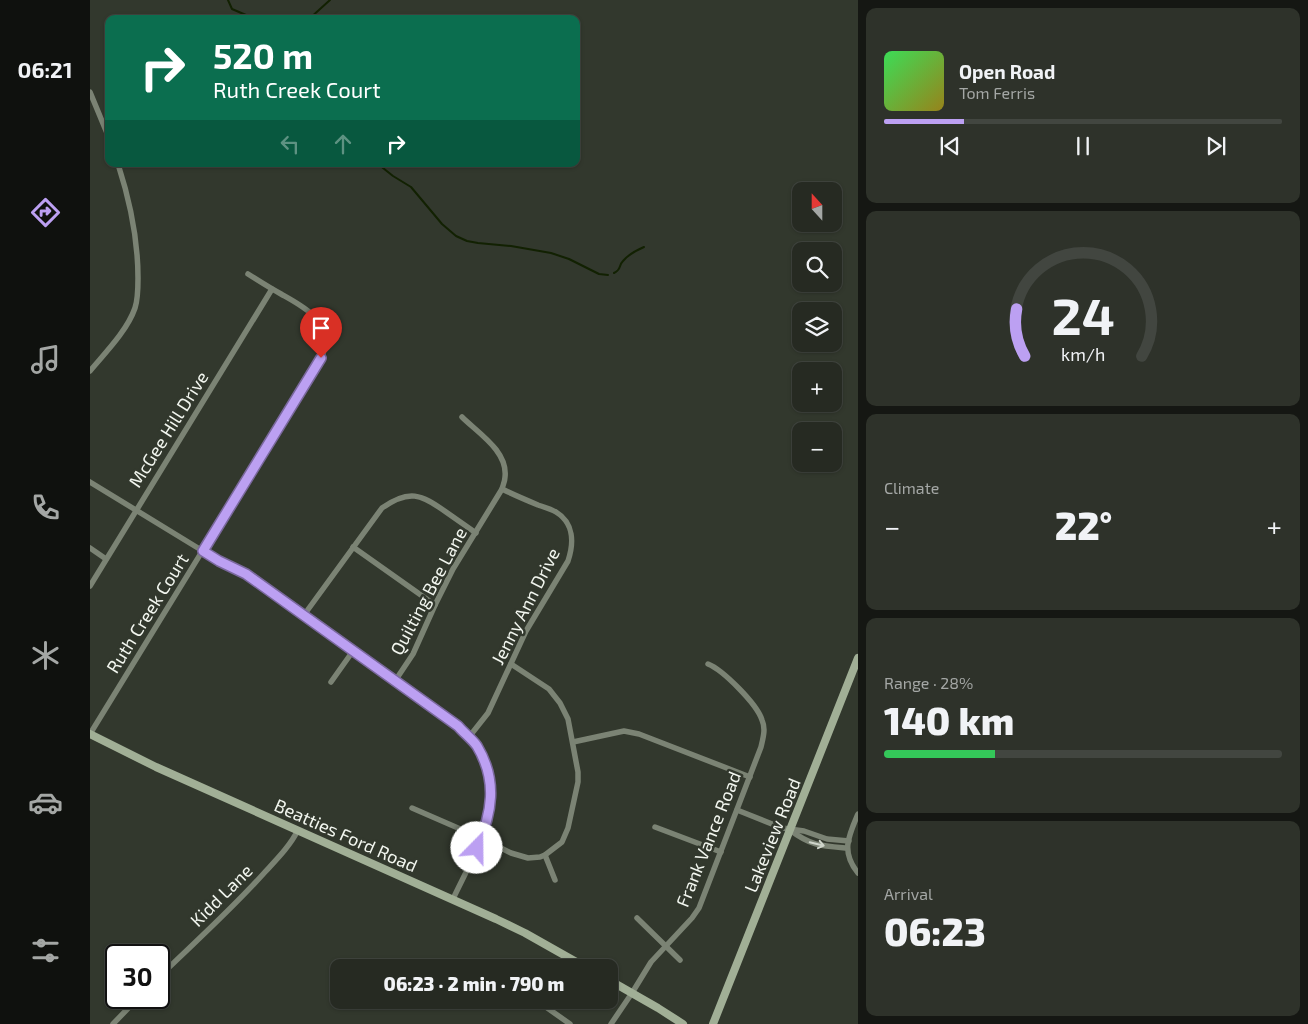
<!DOCTYPE html>
<html lang="en">
<head>
<meta charset="utf-8">
<style>
  :root { --surface:#262a22; --page:#2e322a; --text:#f1f3f6; --muted:#a4a7a5; --line:#424640; --accent:#bca0f2 }
  body { margin:0; font-family:"Exo 2",sans-serif; background:var(--page); color:var(--text); height:100vh; display:flex; flex-direction:column; font-size:19px; white-space:nowrap }
  * { box-sizing:border-box; margin:0 }
  p { font-size:16px; color:var(--muted) }
  .icon { flex:none; width:28px; height:28px; fill:none; stroke:currentColor; stroke-width:2; stroke-linecap:round; stroke-linejoin:round }
  .map { position:relative; flex:1; overflow:hidden }
  .drawer { display:flex; flex-direction:column; gap:8px; padding:8px; background:#151713; width:450px }
  .drawer>* { flex:none }
  .guide { position:absolute; left:15px; top:15px; width:475px; height:152px; border-radius:10px; box-shadow:0 1px 4px #0004,0 0 0 1px var(--line); background:#0b6e4f; color:#fff; overflow:hidden }
  .needle { width:32px; rotate:339deg }
  .controls { position:absolute; left:702px; top:182px; display:grid; gap:10px }
  .controls a { display:grid; place-items:center; width:50px; height:50px; border-radius:10px; background:var(--surface); box-shadow:0 1px 4px #0004,0 0 0 1px var(--line); font-size:25px }
  .speed { position:absolute; left:15px; top:944px; display:flex; gap:10px; font-size:25px; font-weight:700; text-align:center }
  .speed>* { display:grid; place-content:center; width:65px; height:65px; border-radius:50%; background:var(--surface); box-shadow:0 1px 4px #0004,0 0 0 1px var(--line); line-height:1 }
  .speed .limit { border:2px solid #111; border-radius:8px; background:#fff; color:#111 }
  .pin { position:absolute; display:grid; place-items:center; width:42px; height:42px; color:#fff; margin:-51px -21px; border-radius:50% 50% 50% 0; rotate:-45deg; box-shadow:0 0 5px #0007 }
  .pin .icon { rotate:45deg }
  .me { position:absolute; width:55px; margin:-28px; rotate:22deg; stroke-linejoin:round; filter:drop-shadow(0 0 4px #0008) }
  .turn { display:flex; align-items:center; gap:18px; height:105px; padding:0 25px; font-size:22px }
  .turn .icon { width:65px; height:65px; stroke-width:2.5 }
  .turn b { display:block; font-size:35px; line-height:42px }
  .lanes { display:flex; align-items:center; height:48px; padding:0 25px; background:#0003; justify-content:center; gap:25px; direction:ltr }
  .lanes .off { opacity:.35 }
  .big { font-size:38px; font-weight:800; line-height:1.1 }
  .drawer .widget { flex:1; display:flex; flex-direction:column; justify-content:center; gap:8px; min-width:0; padding:0 18px; border-radius:10px; background:var(--page) }
  .drawer .dial { align-items:center; gap:0 }
  .dial svg { height:130px; overflow:visible; fill:none; stroke:var(--line); stroke-width:7; stroke-linecap:round; text-anchor:middle }
  .dial text { fill:var(--text); stroke:none }
  .song { display:flex; align-items:center; gap:15px }
  .cover { width:60px; height:60px; border-radius:8px; background:linear-gradient(135deg,hsl(130 70% 55%),hsl(50 70% 35%)) }
  .played { height:5px; border-radius:2px; background:linear-gradient(90deg,var(--accent) 20%,var(--line) 20%) }
  .keys { display:flex; justify-content:space-around; direction:ltr }
  .heat { display:flex; justify-content:space-between; align-items:center; font-size:28px; direction:ltr }
  .charge { height:8px; border-radius:4px; background:linear-gradient(90deg,#34c759 28%,var(--line) 0) }
  .trip { position:absolute; left:240px; top:959px; width:288px; height:50px; border-radius:10px; background:var(--surface); box-shadow:0 1px 4px #0004,0 0 0 1px var(--line); font-weight:800; line-height:50px; text-align:center }
  main { display:flex; flex:1; min-height:0 }
  .dock { display:flex; flex-direction:column; width:90px; justify-content:space-around; align-items:center; background:#0f110e; color:var(--muted) }
  .dock .icon { width:35px; height:35px }
  .dock .selected { color:var(--accent) }
  .dock b { font-size:22px; color:var(--text) }
  .map>svg:first-child { display:block }
  .lines { fill:none; stroke-linecap:round; stroke-linejoin:round }
  .stream { stroke:#122102; stroke-width:2 }
  .minor { stroke:#7b8374; stroke-width:5.5 }
  .secondary { stroke:#a1af96; stroke-width:8 }
  .oneway { stroke:#ced4ca }
  .route-casing { stroke:#7a689d; stroke-width:12 }
  .route { stroke:#bca0f2; stroke-width:9 }
  .labels { text-anchor:middle; dominant-baseline:central; stroke-width:5; stroke-linejoin:round; paint-order:stroke }
  .street-label { font-size:18px; fill:#f2f6ef; stroke:#32382d }
</style>
</head>
<body>
<main>
<nav class="dock">
<b>06:21</b>
<svg class="icon selected" aria-label="directions" viewBox="0 0 24 24"><path d="M12 3l9 9-9 9-9-9zM9 14v-3h6M13 9l2 2-2 2"/></svg>
<svg class="icon" aria-label="music" viewBox="0 0 24 24"><path d="M9 18V5l10-2v13"/><circle cx="6" cy="18" r="3"/><circle cx="16" cy="16" r="3"/></svg>
<svg class="icon" aria-label="phone" viewBox="0 0 24 24"><path d="M5 4h4l2 5-3 2q2 4 5 5l2-3 5 2v4C11 20 4 13 5 4z"/></svg>
<svg class="icon" aria-label="climate" viewBox="0 0 24 24"><path d="M12 3v18M4 7l16 10M4 17L20 7"/></svg>
<svg class="icon" aria-label="car" viewBox="0 0 24 24"><path d="M5 17H2v-5l4-1 3-4h7l3 4 3 1v5h-3M9 17h6M6 11h13"/><circle cx="7" cy="17" r="2"/><circle cx="17" cy="17" r="2"/></svg>
<svg class="icon" aria-label="filters" viewBox="0 0 24 24"><path d="M4 7h16M4 17h16"/><circle cx="9" cy="7" r="2"/><circle cx="15" cy="17" r="2"/></svg>
</nav>
<div class="map">
<svg width="768" height="1024" viewBox="0 0 768 1024">
  <rect width="100%" height="100%" fill="#32382d"/>
  <g class="lines">
    <g class="stream">
      <polyline points="138,0 142,9 156,15 160,19"/>
      <polyline points="219,19 240,0"/>
      <polyline points="288,164 303,176 321,187 352,224 366,236 377,241 388,243 421,246 461,253 479,259 509,274 518,275"/>
      <path d="M524 273C532 269 528 266 533 261 538 255 547 250 554 247"/>
    </g>
    <g class="minor">
      <polyline points="0,92 19,138"/>
      <path d="M0 371C15 353 37 331 45 308 48 299 48 288 48 278 48 238 40 201 28 164"/>
      <path d="M0 482 121 556 156 574 368 726C374 733 382 739 387 746 420 799 386 850 363 899"/>
      <polyline points="263,547 345,605"/>
      <polyline points="0,548 16,559"/>
      <polyline points="0,586 182,289"/>
      <path d="M214 615 292 508C319 489 331 494 356 512 366 519 376 526 386 533"/>
      <path d="M305 681 323 654 345 605 363 569 412 489C413 485 415 481 415 477 418 451 388 433 372 417"/>
      <polyline points="241,682 263,651"/>
      <path d="M0 734 205 400C213 388 228 367 233 354 243 321 214 307 191 294 180 288 169 281 158 274"/>
      <path d="M379 737 398 713 436 631 478 561C484 543 484 523 466 512 461 509 454 507 448 505 436 500 424 495 412 489"/>
      <polyline points="483,742 534,731 549,734 660,777"/>
      <polyline points="322,808 391,838 421,853 438,858 450,857 455,855 472,842 478,828 488,782 488,772 478,719 470,703 459,689 421,664"/>
      <polyline points="647,810 692,828 714,831 737,839 759,841"/>
      <path d="M768 814C758 837 751 852 768 873"/>
      <polyline points="565,827 631,852"/>
      <path d="M700 830C721 846 732 846 757 848"/>
      <polyline points="455,855 465,880"/>
      <polyline points="547,918 590,960"/>
      <path d="M69 977C104 943 142 909 175 872 187 859 200 846 208 830"/>
      <polyline points="446,1000 480,1024"/>
      <polyline points="23,1024 48,998"/>
      <path d="M521 1024 542 993 561 962 602 918 609 908 671 747C673 738 676 729 672 720 667 704 633 670 618 664"/>
    </g>
    <g class="secondary">
      <polyline points="0,734 66,767 406,919 435,933 497,968"/>
      <polyline points="519,980 568,1008 593,1024"/>
      <polyline points="623,1024 768,658"/>
    </g>
  </g>
  <defs><path id="oneway-shaft" d="M-6 0H5M1.5-3L5.5 0L1.5 3" fill="none" stroke-width="1.6" stroke-linecap="round" stroke-linejoin="round" transform="scale(1.25)"/></defs>
  <use class="oneway" href="#oneway-shaft" transform="translate(727 844) rotate(14)"/>
  <g class="lines">
    <defs>
      <path id="route" d="M231 358 113 551 129 561 156 574 368 726C374 733 382 739 387 746 408 781 402 813 387 848"/>
    </defs>
    <use href="#route" class="route-casing"/>
    <use href="#route" class="route"/>
  </g>
  <g class="labels">
    <g class="street-label">
      <text transform="translate(78 429) rotate(-58)">McGee Hill Drive</text>
      <text transform="translate(338 591) rotate(-62)">Quilting Bee Lane</text>
      <text transform="translate(435 606) rotate(-63)">Jenny Ann Drive</text>
      <text transform="translate(57 613) rotate(-58)">Ruth Creek Court</text>
      <text transform="translate(256 835) rotate(24)">Beatties Ford Road</text>
      <text transform="translate(682 835) rotate(-68)">Lakeview Road</text>
      <text transform="translate(618 839) rotate(-68)">Frank Vance Road</text>
      <text transform="translate(131 895) rotate(-45)">Kidd Lane</text>
    </g>
  </g>
</svg>
<div class="controls">
<a><svg class="needle" viewBox="-14 -14 28 28"><path d="M0-13l5 13h-10z" fill="#e53935"/><path d="M0 13l5-13h-10z" fill="#a4a7a5"/></svg></a>
<a><svg class="icon" aria-label="search" viewBox="0 0 24 24"><circle cx="10" cy="10" r="6"/><path d="M15 15l6 6"/></svg></a>
<a><svg class="icon" aria-label="layers" viewBox="0 0 24 24"><path d="M12 4l9 5-9 5-9-5zM3 14l9 5 9-5"/></svg></a>
<a>+</a>
<a>−</a>
</div>
<div class="speed"><div class="limit">30</div></div>
<div class="pin" style="left:231px;top:358px;background:#d93025"><svg class="icon" aria-label="arrive" viewBox="0 0 24 24"><path d="M6 21V4h12l-3 4 3 4H6"/></svg></div>
<svg class="me" style="left:387px;top:848px" viewBox="-20 -20 40 40"><circle r="19" fill="#fff"/><path d="M0-13L10 11 0 6-10 11z" fill="#bca0f2"/></svg>
<div class="trip">06:23 · 2 min · 790 m</div>
<div class="guide">
<div class="turn"><svg class="icon" aria-label="right" viewBox="0 0 24 24"><path d="M7 20v-9h11M14 6l5 5-5 5"/></svg><div><b>520 m</b>Ruth Creek Court</div></div>
<div class="lanes"><svg class="icon off" aria-label="left" viewBox="0 0 24 24"><path d="M17 20v-9H6M10 6l-5 5 5 5"/></svg><svg class="icon off" aria-label="ahead" viewBox="0 0 24 24"><path d="M12 20V5M6 11l6-6 6 6"/></svg><svg class="icon" aria-label="right" viewBox="0 0 24 24"><path d="M7 20v-9h11M14 6l5 5-5 5"/></svg></div>
</div>
</div>
<section class="drawer">
<div class="widget">
<div class="song"><i class="cover"></i><div><b>Open Road</b><p>Tom Ferris</p></div></div>
<div class="played"></div>
<div class="keys"><svg class="icon" aria-label="previous" viewBox="0 0 24 24"><path d="M18 5L8 12l10 7zM5 5v14"/></svg><svg class="icon" aria-label="pause" viewBox="0 0 24 24"><path d="M8 5v14M16 5v14"/></svg><svg class="icon" aria-label="next" viewBox="0 0 24 24"><path d="M6 5l10 7-10 7zM19 5v14"/></svg></div>
</div>
<div class="widget dial"><svg viewBox="0 0 100 80">
<path d="M14 69A42 42 0 1 1 86 69"/>
<path d="M14 69A42 42 0 0 1 9 40" stroke="#bca0f2"/>
<text x="50" y="56" font-size="32" font-weight="700">24</text>
<text x="50" y="72" font-size="11">km/h</text>
</svg></div>
<div class="widget"><p>Climate</p>
<div class="heat"><a>−</a><b class="big">22°</b><a>+</a></div>
</div>
<div class="widget"><p>Range · 28%</p><b class="big">140 km</b><div class="charge"></div></div>
<div class="widget"><p>Arrival</p><b class="big">06:23</b></div>
</section>
</main>
</body>
</html>
